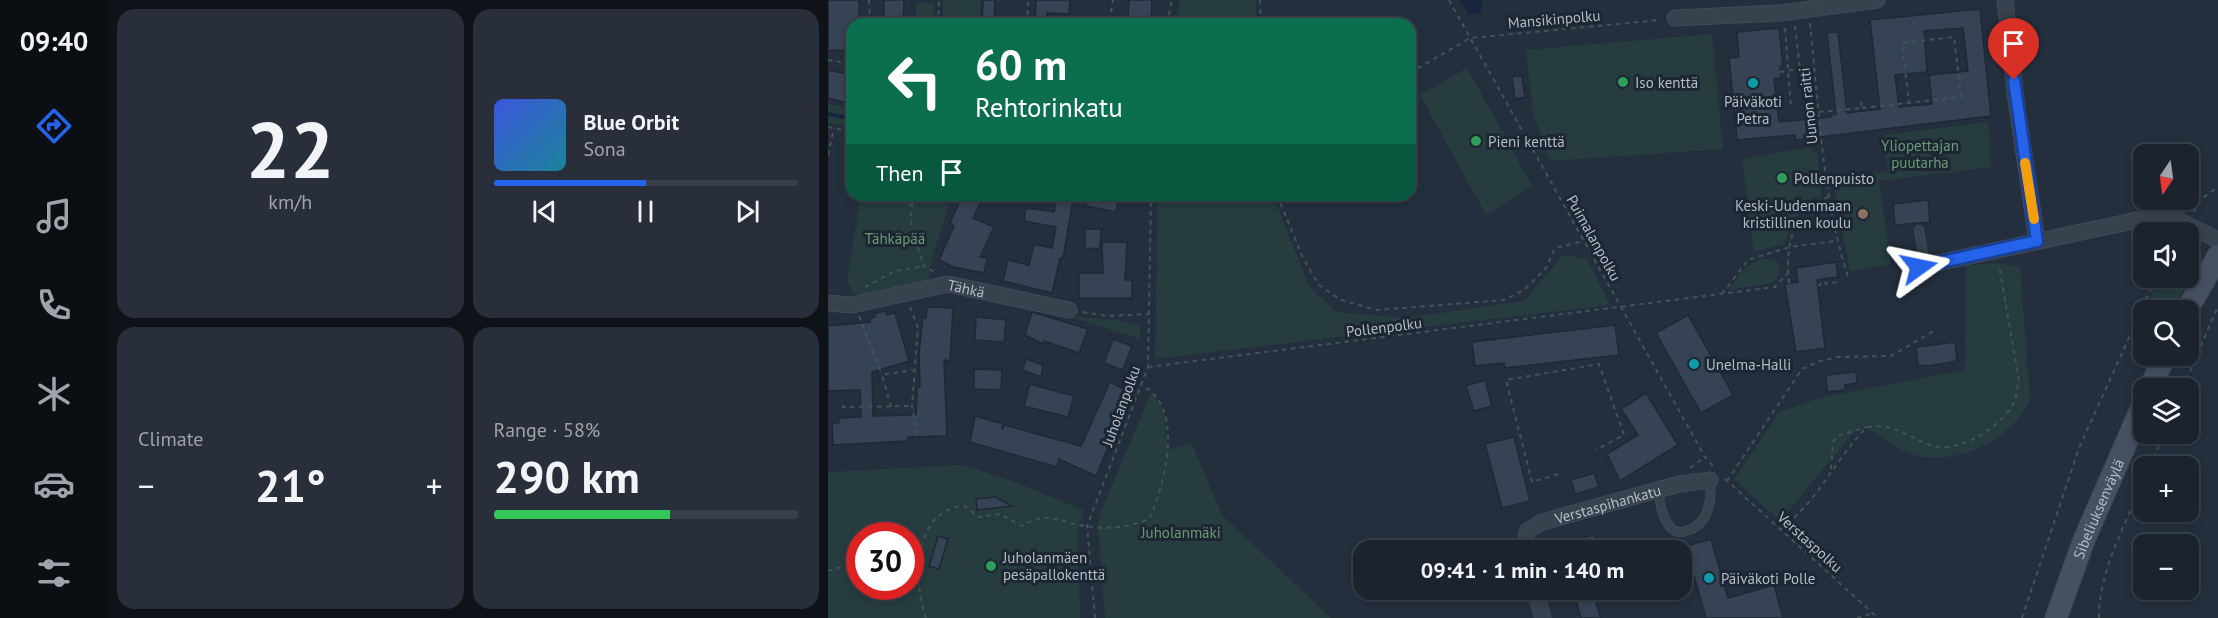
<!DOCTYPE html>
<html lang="en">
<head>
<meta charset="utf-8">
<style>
  :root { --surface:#1b232e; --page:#282f3a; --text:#f1f3f6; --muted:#a0a4aa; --line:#39404a; --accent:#2563eb }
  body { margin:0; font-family:"PT Sans",sans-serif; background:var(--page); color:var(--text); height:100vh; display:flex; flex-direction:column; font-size:22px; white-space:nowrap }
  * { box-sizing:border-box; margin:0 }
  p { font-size:20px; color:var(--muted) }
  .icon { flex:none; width:33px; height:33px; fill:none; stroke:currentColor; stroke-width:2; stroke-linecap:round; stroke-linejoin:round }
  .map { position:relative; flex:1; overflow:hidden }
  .panel { display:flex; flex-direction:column; gap:9px; padding:9px; background:#0f1319; width:720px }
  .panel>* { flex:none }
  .banner { position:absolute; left:18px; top:18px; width:570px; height:183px; border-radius:18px; box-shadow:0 3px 9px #0003,0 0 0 2px var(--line); background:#0b6e4f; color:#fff; overflow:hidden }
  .needle { width:39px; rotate:193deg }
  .buttons { position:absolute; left:1305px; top:144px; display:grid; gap:12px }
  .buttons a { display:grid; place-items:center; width:66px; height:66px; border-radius:12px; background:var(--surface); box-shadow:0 3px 9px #0003,0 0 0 2px var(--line); font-size:30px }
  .speed { position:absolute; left:18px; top:522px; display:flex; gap:12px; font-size:30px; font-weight:700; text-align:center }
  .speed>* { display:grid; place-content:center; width:78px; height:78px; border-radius:50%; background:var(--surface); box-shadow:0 3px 9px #0003,0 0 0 2px var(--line); line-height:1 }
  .speed .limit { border:9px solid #d22; background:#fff; color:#111 }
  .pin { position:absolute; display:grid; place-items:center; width:51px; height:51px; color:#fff; margin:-62px -26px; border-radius:50% 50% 50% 0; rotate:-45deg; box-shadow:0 0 6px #0007 }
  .pin .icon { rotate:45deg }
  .me { position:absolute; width:66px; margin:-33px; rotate:78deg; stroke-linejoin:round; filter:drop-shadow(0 0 4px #0008) }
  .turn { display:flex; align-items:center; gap:21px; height:126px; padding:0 30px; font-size:27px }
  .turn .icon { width:78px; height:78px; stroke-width:2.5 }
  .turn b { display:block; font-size:42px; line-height:51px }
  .then { display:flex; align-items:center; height:57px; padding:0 30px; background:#0003; gap:12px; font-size:22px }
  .big { font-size:45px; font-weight:700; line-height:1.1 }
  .panel .card { flex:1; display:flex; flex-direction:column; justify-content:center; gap:9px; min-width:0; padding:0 21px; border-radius:18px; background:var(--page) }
  .panel .dial { align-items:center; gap:0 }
  .dial b { font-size:78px; line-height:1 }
  .song { display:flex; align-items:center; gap:18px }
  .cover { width:72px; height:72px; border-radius:9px; background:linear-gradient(135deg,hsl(230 70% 55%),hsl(190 70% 35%)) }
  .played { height:6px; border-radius:3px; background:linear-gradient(90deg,var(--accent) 50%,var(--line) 50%) }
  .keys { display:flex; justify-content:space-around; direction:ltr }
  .heat { display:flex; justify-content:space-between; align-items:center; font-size:33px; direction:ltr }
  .charge { height:9px; border-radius:4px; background:linear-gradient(90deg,#34c759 58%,var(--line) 0) }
  .panel .tiles { flex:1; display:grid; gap:9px; grid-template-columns:repeat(2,1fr) }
  .trip { position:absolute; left:525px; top:540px; width:339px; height:60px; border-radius:18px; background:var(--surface); box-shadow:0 3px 9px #0003,0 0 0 2px var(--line); font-weight:700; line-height:60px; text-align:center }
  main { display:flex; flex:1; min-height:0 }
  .dock { display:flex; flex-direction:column; width:108px; justify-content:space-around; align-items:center; background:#0b0e12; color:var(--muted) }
  .dock .icon { width:42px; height:42px }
  .dock .on { color:var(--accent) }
  .dock b { font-size:27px; color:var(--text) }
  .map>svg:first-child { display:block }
  .green { fill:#263c3f; fill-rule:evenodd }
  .water { fill:#17263c }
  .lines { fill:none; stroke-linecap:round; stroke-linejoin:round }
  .stream { stroke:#17263c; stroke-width:4 }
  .building { fill:#364354; stroke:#1f2835; stroke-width:1.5; fill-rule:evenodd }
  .service-casing { stroke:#414a57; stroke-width:10 }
  .minor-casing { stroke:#414a57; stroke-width:17 }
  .secondary-casing { stroke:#414a57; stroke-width:23 }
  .path { stroke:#3f5557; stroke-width:2; stroke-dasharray:4.5 4.5; stroke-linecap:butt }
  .service { stroke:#38414e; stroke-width:8 }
  .minor { stroke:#38414e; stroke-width:15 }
  .secondary { stroke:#465061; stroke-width:21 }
  .route-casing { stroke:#184099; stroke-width:15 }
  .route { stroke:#2563eb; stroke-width:10 }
  .slow { stroke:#f59e0b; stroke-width:10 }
  .leisure-dot { fill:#2e9e5b; stroke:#1d2633; stroke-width:2 }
  .culture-dot { fill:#0f9aa8; stroke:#1d2633; stroke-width:2 }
  .education-dot { fill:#8d6e63; stroke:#1d2633; stroke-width:2 }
  .labels { text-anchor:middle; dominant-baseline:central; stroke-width:6; stroke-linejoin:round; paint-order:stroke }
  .street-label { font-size:15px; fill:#b4bcc9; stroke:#1d2633 }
  .poi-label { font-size:15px; fill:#b4bcc9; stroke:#1d2633; text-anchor:start }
  .park-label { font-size:15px; fill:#6b9a76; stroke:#1d2633 }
</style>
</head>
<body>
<main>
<nav class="dock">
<b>09:40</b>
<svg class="icon on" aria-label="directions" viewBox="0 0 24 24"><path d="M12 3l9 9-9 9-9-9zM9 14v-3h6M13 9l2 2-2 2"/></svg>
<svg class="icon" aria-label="music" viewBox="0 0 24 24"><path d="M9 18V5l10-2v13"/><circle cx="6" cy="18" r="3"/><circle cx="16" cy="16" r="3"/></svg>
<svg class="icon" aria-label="phone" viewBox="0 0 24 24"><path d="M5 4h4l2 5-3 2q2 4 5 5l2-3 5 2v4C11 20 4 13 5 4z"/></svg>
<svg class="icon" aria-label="climate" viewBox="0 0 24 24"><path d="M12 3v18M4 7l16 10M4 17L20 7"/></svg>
<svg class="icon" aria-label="car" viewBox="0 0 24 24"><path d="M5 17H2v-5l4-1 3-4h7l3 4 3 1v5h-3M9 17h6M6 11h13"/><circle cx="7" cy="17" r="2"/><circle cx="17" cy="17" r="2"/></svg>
<svg class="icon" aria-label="filters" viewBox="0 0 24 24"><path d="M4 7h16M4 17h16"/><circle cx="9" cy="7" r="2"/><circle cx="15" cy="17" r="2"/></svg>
</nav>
<section class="panel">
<div class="tiles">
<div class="card dial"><b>22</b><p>km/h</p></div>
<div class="card">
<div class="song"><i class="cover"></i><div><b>Blue Orbit</b><p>Sona</p></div></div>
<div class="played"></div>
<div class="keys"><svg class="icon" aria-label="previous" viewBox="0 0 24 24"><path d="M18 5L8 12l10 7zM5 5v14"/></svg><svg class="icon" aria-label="pause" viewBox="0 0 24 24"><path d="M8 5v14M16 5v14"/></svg><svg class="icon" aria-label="next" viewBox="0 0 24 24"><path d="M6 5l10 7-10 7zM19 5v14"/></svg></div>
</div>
<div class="card"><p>Climate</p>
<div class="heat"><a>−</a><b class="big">21°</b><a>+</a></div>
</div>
<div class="card"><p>Range · 58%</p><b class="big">290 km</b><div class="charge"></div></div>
</div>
</section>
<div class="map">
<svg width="1390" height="618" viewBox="0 0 1390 618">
  <rect width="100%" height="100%" fill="#242f3e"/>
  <g class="green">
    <polygon points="115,0 153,0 152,24 115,24"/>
    <polygon points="352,0 428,0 428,24 347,24"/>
    <rect x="88" y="3" width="18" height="21"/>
    <polygon points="884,34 895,149 722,161 705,114 698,50"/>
    <polygon points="639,68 704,186 658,215 592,95"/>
    <polygon points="0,104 24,108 24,127 0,123"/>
    <polygon points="1160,122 1163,167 1051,181 1063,264 1022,271 1004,178 1060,172 1056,135"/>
    <polygon points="984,147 983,151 989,151 994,197 984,198 965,220 956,244 926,252 914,159"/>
    <polygon points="33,195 124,195 103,262 102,277 97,282 31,295 24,292 19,279"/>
    <polygon points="330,195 445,195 482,288 509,312 578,318 696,301 735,255 759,259 782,305 327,359"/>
    <path d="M934 258 950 262C953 271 950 277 943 283L900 290 918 267Z"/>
    <polygon points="1361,259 1371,265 1344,309 1322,297 1333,278 1360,278"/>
    <path d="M1171 263 1192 267 1202 399C1185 438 1138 462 1095 457 1076 455 1054 438 1038 428L1026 432 952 521 906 479 951 412 991 398 1137 370 1138 265Z"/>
    <polygon points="240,316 290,320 312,325 312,339"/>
    <polygon points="324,391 336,413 340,450 363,442 394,515 503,618 277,618 270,527 272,514"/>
    <path d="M135 465 192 484 255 510 250 531 252 618H0V472ZM32 536H82V586H32Z"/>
  </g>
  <polygon class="water" points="631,0 654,0 653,13 641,15"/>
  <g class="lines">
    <polyline class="stream" points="0,114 24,119"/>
  </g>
  <g class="building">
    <polygon points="0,0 31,0 31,24 24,24 24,51 0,50"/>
    <polygon points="56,0 76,0 75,24 56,24"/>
    <polygon points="155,0 167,0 166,24 154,24"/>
    <polygon points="208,0 242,0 241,14 219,13 219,24 207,24"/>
    <polygon points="301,0 324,0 323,23 300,22"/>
    <path d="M1152 9 1163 116 968 140 967 135 909 140 901 58 911 57 909 32 951 28 955 66H952L953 78 946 79 951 122 1003 117V115L1008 114 999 33 1010 32 1019 113 1052 109 1042 20ZM1135 28 1140 71 1101 75 1104 104 1071 107 1067 75 1099 72 1096 31Z"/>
    <polygon points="0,70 24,75 22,104 0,98"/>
    <polygon points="694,76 697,97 687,99 684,77"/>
    <polygon points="135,195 156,195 145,218 166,227 152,257 159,258 156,273 125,267 111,260 126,226 122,223"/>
    <polygon points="229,195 246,195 235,258 232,258 224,293 175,281 180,260 201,265 206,244 224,248 228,227 196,221 198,208 226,212"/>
    <polygon points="258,195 291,195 288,212 258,206"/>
    <polygon points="1100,200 1102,222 1067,225 1065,204"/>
    <polygon points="257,229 273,229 272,249 257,248"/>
    <polygon points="274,242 299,242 297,280 304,280 304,298 251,298 251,273 275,273"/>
    <polygon points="1008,262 1010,277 989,280 997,348 968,352 957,284 970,282 968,268"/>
    <polygon points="106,307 125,308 122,361 116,360 119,436 80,437 80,441 5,445 4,423 11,423 10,418 33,417 32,390 0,391 0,326 42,322 41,319 47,317 46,314 57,311 59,315 67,313 81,361 44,372 45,416 88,415 89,388 92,387 91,353 95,318 98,318 99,308"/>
    <polygon points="204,312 260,329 251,353 216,341 215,344 197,335"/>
    <polygon points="860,315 905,395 873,413 828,333"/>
    <polygon points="148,317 178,320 176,342 147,340"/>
    <polygon points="787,325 791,355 677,368 676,363 647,366 644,342"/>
    <polygon points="285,339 304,346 295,370 276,363"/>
    <polygon points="1127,342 1129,361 1100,366 1090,365 1088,347"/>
    <polygon points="198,359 215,365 213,377 194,370"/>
    <polygon points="146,369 174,370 173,390 146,389"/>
    <polygon points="1028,372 1029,383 1017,385 1017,390 999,392 998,375"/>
    <polygon points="657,380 664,406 646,411 638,386"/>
    <polygon points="282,382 302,392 285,425 289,427 268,476 231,459 229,467 142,442 147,416 175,424 174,430 176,425 253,446"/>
    <polygon points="202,384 246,396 240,417 196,406"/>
    <polygon points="818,393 850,445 792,481 779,454 810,435 793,409"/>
    <polygon points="686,437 702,501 674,508 657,444"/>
    <polygon points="766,473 771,487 747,494 743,480"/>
    <polygon points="167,497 184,506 149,510 148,499"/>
    <polygon points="766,535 771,550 756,550 753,538"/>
    <polygon points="110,536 120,539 111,569 101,566"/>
    <polygon points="883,539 900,598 946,585 955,618 878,618 866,576 854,580 854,547"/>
    <polygon points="745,590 764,590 773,618 753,618"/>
  </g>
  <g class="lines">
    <defs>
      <g id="service">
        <polyline points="1091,230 1097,265"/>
        <path d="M830 491C832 503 834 517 842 527 846 532 852 533 858 531 881 525 884 500 882 480"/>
      </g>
      <g id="minor">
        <polyline points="1177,0 1188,100 1209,241"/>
        <polyline points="847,18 953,13 1049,0"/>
        <polyline points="1091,267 1314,219 1346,218 1390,240"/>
        <path id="s1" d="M0 303 24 305 120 284 241 310"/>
        <path id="s2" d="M696 550 699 531 714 522 851 484 882 480"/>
        <polyline points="707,590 715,618"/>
      </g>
      <g id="secondary">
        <polyline points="1359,310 1390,256"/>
        <polyline points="1322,388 1337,356"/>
        <path id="s3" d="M1228 618 1256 540 1316 402"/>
      </g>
    </defs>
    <use href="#service" class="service-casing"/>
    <use href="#minor" class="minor-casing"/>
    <use href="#secondary" class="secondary-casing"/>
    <g class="path">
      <polyline points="41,0 42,24"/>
      <polyline points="432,0 433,24"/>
      <polyline points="621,0 877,457 885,466"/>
      <polyline points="227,17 282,20 285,0"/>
      <path d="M982 23C991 109 994 198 1021 280"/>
      <polyline points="110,24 111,0"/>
      <polyline points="199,24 200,0"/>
      <polyline points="339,24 344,0"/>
      <polyline points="967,26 972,68"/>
      <polyline points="957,28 963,108"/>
      <polyline points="0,60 13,62"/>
      <polyline points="952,72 986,66"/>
      <polyline points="582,73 642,38 832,20"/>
      <polyline points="1034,108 1133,97 1126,37 1074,43 1081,103"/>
      <polyline points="991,112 1034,108 1033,101"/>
      <polyline points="0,127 24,132"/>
      <polyline points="0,155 6,128"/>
      <polyline points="78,195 82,206"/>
      <path d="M89 195C74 215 90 245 96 266L107 272"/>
      <polyline points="449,195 475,258 491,285 513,300 549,310 676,300 696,290 718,268 727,248 756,241"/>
      <polyline points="1366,212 1373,199 1390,187"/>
      <polyline points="1360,252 1369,256"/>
      <path d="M961 283C957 251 963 207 1001 197"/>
      <polyline points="990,286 997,281 998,284 1010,282"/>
      <polyline points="37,287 67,271 96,266"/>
      <polyline points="894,294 920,260 962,247 1007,241"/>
      <polyline points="1318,296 1321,301 1339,310"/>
      <polyline points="82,307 90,328 84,406 89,434"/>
      <polyline points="255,312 281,316 321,314"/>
      <polyline points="31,316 54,375"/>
      <polyline points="320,367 947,287 960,273"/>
      <polyline points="1355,388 1390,306"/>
      <polyline points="15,405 15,407 84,406"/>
      <polyline points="63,407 54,375 85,370"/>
      <polyline points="1322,466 1336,434"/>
      <polyline points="862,468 877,457"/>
      <polyline points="1003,469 1005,442 1009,436 1039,427"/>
      <polyline points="730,474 704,482 678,380 771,364 796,435 768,450"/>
      <polyline points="897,479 1050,618"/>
      <polyline points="899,481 974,369 992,361 1011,357 1063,356 1107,330"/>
      <path d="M952 529C990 502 1007 459 1039 427 1074 422 1087 446 1115 447 1140 448 1178 423 1187 400 1189 394 1189 387 1191 381L1171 265"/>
      <polyline points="82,547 93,548"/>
      <polyline points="0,571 32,561"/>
      <path d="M98 618C85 583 85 508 137 506L150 517 172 514 194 526C218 511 226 520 252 525 276 530 299 528 321 519 337 485 357 408 315 386"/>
      <polyline points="267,618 259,526 320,367 323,195"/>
      <polyline points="1029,618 1045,613"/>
      <polyline points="1194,618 1251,448 1328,278"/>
      <path d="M1271 618C1271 571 1297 524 1316 482"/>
    </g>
    <use href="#service" class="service"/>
    <use href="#minor" class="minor"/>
    <use href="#secondary" class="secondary"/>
  </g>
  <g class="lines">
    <defs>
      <polyline id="route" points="1091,267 1209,241 1186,80"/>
    </defs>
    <use href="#route" class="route-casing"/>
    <use href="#route" class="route"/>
    <polyline class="slow" points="1197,163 1206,219"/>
  </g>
  <g class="leisure-dot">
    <circle cx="795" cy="82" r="6"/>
    <circle cx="648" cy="141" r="6"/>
    <circle cx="954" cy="178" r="6"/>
    <circle cx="163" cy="566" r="6"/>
  </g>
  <g class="culture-dot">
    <circle cx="925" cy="83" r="6"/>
    <circle cx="866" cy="364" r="6"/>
    <circle cx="881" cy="578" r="6"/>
  </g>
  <circle class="education-dot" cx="1035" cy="214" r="6"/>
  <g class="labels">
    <g class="street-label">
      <text transform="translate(726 19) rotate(-5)">Mansikinpolku</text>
      <text transform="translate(980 106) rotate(-96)">Uunon raitti</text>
      <text transform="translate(766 238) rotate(61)">Puimalanpolku</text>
      <text stroke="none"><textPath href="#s1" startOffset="141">Tähkä</textPath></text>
      <text transform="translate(556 327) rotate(-7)">Pollenpolku</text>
      <text transform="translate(293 406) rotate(-70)">Juholanpolku</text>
      <text stroke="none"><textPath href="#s2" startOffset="105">Verstaspihankatu</textPath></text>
      <text stroke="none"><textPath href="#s3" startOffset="117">Sibeliuksenväylä</textPath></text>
      <text transform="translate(982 542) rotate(42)">Verstaspolku</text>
    </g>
    <g class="poi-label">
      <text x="807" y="82">Iso kenttä</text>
      <text x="925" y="101" text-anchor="middle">Päiväkoti<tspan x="925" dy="17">Petra</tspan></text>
      <text x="660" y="141">Pieni kenttä</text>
      <text x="966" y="178">Pollenpuisto</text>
      <text x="1023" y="205" text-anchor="end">Keski-Uudenmaan<tspan x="1023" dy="17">kristillinen koulu</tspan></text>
      <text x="878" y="364">Unelma-Halli</text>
      <text x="175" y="557">Juholanmäen<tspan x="175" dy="17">pesäpallokenttä</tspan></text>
      <text x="893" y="578">Päiväkoti Polle</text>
    </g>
    <g class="park-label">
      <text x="1092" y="145">Yliopettajan<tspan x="1092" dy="17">puutarha</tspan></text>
      <text x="67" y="238">Tähkäpää</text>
      <text x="353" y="532">Juholanmäki</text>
    </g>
  </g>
</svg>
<div class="buttons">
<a><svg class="needle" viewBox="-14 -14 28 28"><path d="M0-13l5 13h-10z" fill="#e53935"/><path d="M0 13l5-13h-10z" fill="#a0a4aa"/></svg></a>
<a><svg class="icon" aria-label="sound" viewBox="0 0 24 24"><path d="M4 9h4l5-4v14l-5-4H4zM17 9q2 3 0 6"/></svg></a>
<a><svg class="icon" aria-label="search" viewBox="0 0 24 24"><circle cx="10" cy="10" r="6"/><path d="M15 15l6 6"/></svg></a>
<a><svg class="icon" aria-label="layers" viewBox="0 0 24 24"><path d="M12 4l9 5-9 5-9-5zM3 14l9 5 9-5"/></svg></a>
<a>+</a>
<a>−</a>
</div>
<div class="speed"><div class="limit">30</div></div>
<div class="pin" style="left:1186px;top:80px;background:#d93025"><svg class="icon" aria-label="arrive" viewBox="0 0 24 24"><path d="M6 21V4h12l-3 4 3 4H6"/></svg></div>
<svg class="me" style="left:1091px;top:267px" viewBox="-20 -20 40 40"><path d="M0-17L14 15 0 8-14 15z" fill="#2563eb" stroke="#fff" stroke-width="4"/></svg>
<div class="trip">09:41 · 1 min · 140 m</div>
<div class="banner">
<div class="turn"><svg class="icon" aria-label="left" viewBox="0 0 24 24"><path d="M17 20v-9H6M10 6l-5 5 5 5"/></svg><div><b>60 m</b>Rehtorinkatu</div></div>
<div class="then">Then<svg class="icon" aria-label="arrive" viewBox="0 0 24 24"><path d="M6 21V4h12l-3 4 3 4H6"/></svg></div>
</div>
</div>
</main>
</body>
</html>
